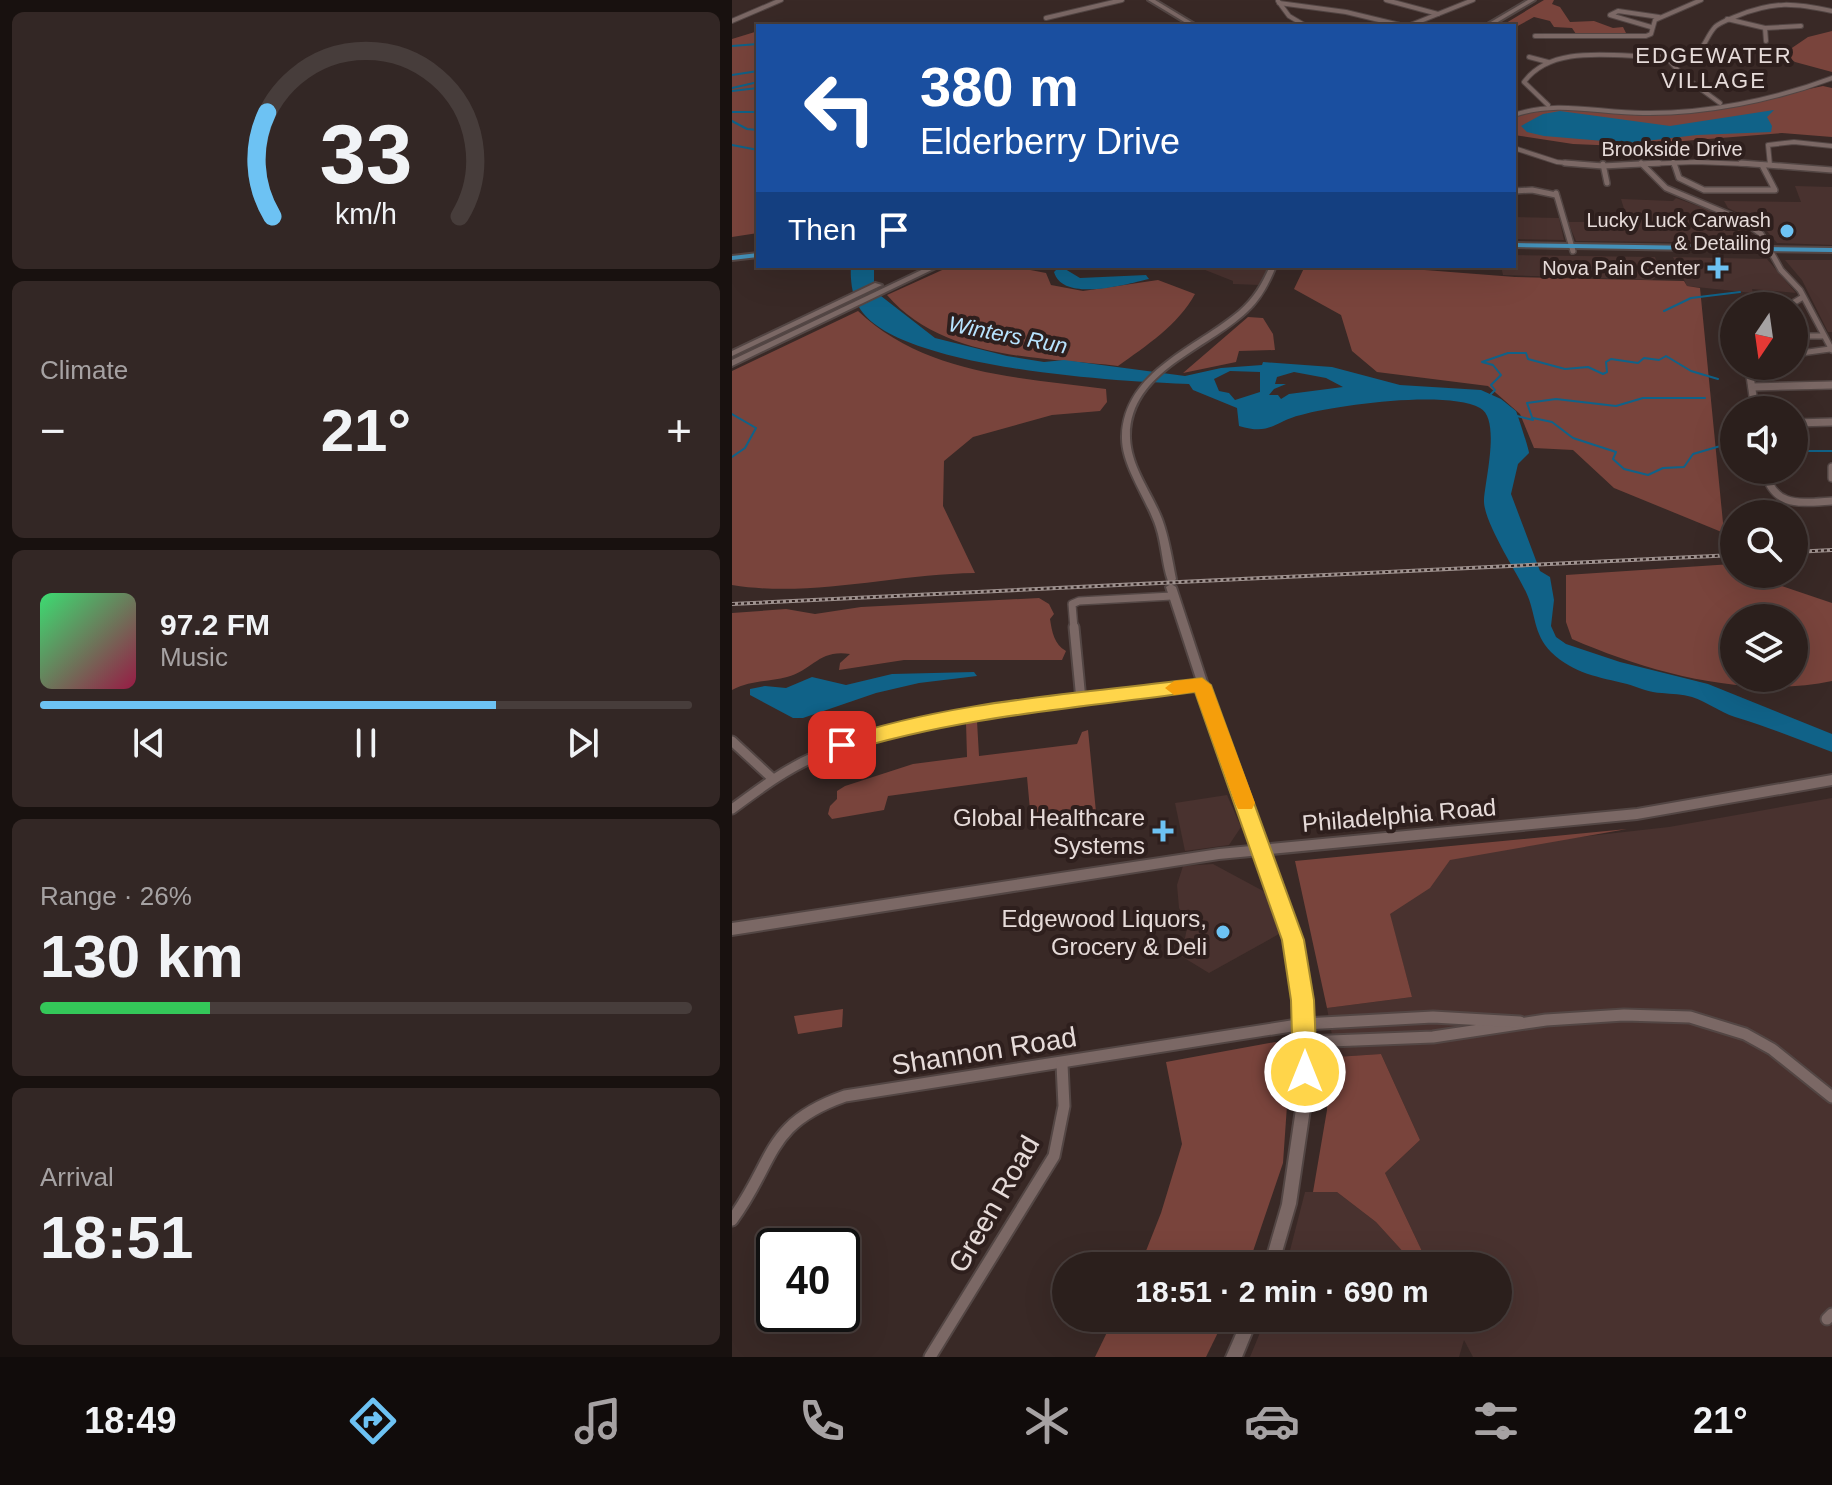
<!DOCTYPE html>
<html lang="en">
<head>
<meta charset="utf-8">
<style>
  :root { --surface:#2b1f1c; --page:#332725; --text:#f1f3f6; --muted:#a6a2a3; --line:#473d3b; --accent:#6dc2f3 }
  body { margin:0; font-family:Arial,sans-serif; background:var(--page); color:var(--text); height:100vh; display:flex; flex-direction:column; font-size:30px; white-space:nowrap }
  * { box-sizing:border-box; margin:0 }
  p { font-size:26px; color:var(--muted) }
  .icon { flex:none; width:44px; height:44px; fill:none; stroke:currentColor; stroke-width:2; stroke-linecap:round; stroke-linejoin:round }
  .map { position:relative; flex:1; overflow:hidden }
  .side { display:flex; flex-direction:column; gap:12px; padding:12px; background:#18110f; width:732px }
  .side>* { flex:none }
  .hud { position:absolute; left:24px; top:24px; width:760px; height:244px; border-radius:0px; box-shadow:0 8px 32px #0002,0 0 0 2px var(--line); background:#1a4fa0; color:#fff; overflow:hidden }
  .needle { width:52px; rotate:193deg }
  .fabs { position:absolute; left:988px; top:292px; display:grid; gap:16px }
  .fabs a { display:grid; place-items:center; width:88px; height:88px; border-radius:50%; background:var(--surface); box-shadow:0 8px 32px #0002,0 0 0 2px var(--line); font-size:40px }
  .speed { position:absolute; left:24px; top:1228px; display:flex; gap:16px; font-size:40px; font-weight:700; text-align:center }
  .speed>* { display:grid; place-content:center; width:104px; height:104px; border-radius:50%; background:var(--surface); box-shadow:0 8px 32px #0002,0 0 0 2px var(--line); line-height:1 }
  .speed .limit { border:4px solid #111; border-radius:12px; background:#fff; color:#111 }
  .pin { position:absolute; display:grid; place-items:center; width:68px; height:68px; color:#fff; margin:-34px; border-radius:16px; box-shadow:0 4px 12px #0006 }
  .me { position:absolute; width:88px; margin:-44px; rotate:0deg; stroke-linejoin:round; filter:drop-shadow(0 0 6px #0008) }
  .turn { display:flex; align-items:center; gap:28px; height:168px; padding:0 32px; font-size:36px }
  .turn .icon { width:104px; height:104px; stroke-width:2.5 }
  .turn b { display:block; font-size:56px; line-height:68px }
  .then { display:flex; align-items:center; height:76px; padding:0 32px; background:#0003; gap:16px; font-size:30px }
  .big { font-size:60px; font-weight:700; line-height:1.1 }
  .side .tile { flex:1; display:flex; flex-direction:column; justify-content:center; gap:12px; min-width:0; padding:0 28px; border-radius:12px; background:var(--page) }
  .side .dial { align-items:center; gap:0 }
  .dial svg { height:208px; overflow:visible; fill:none; stroke:var(--line); stroke-width:7; stroke-linecap:round; text-anchor:middle }
  .dial text { fill:var(--text); stroke:none }
  .song { display:flex; align-items:center; gap:24px }
  .cover { width:96px; height:96px; border-radius:12px; background:linear-gradient(135deg,hsl(140 70% 55%),hsl(340 70% 35%)) }
  .played { height:8px; border-radius:4px; background:linear-gradient(90deg,var(--accent) 70%,var(--line) 70%) }
  .keys { display:flex; justify-content:space-around; direction:ltr }
  .heat { display:flex; justify-content:space-between; align-items:center; font-size:44px; direction:ltr }
  .charge { height:12px; border-radius:6px; background:linear-gradient(90deg,#34c759 26%,var(--line) 0) }
  .trip { position:absolute; left:320px; top:1252px; width:460px; height:80px; border-radius:40px; background:var(--surface); box-shadow:0 8px 32px #0002,0 0 0 2px var(--line); font-weight:700; line-height:80px; text-align:center }
  .dock { display:flex; height:128px; justify-content:space-around; align-items:center; background:#110c0b; color:var(--muted) }
  .dock .icon { width:56px; height:56px }
  .dock .selected { color:var(--accent) }
  .dock b { font-size:36px; color:var(--text) }
  main { display:flex; flex:1; min-height:0 }
  .map>svg:first-child { display:block }
  .built { fill:#49322f }
  .green { fill:#79443c; fill-rule:evenodd }
  .water { fill:#106288; fill-rule:evenodd }
  .lines { fill:none; stroke-linecap:round; stroke-linejoin:round }
  .stream { stroke:#106288; stroke-width:2 }
  .minor-far4-casing { stroke:#534644; stroke-width:6 }
  .minor-far3-casing { stroke:#534644; stroke-width:8 }
  .minor-far2-casing { stroke:#534644; stroke-width:10 }
  .minor-far1-casing { stroke:#534644; stroke-width:13 }
  .minor-casing { stroke:#534644; stroke-width:15 }
  .tertiary-casing { stroke:#534644; stroke-width:4 }
  .secondary-casing { stroke:#534644; stroke-width:4 }
  .trunk-casing { stroke:#534644; stroke-width:4 }
  .minor-far4 { stroke:#7b6865; stroke-width:4 }
  .minor-far3 { stroke:#7b6865; stroke-width:5 }
  .minor-far2 { stroke:#7b6865; stroke-width:7 }
  .minor-far1 { stroke:#7b6865; stroke-width:9 }
  .minor { stroke:#7b6865; stroke-width:11 }
  .tertiary { fill:#7b6865; fill-rule:evenodd }
  .secondary { fill:#7b6865; fill-rule:evenodd }
  .trunk { fill:#4491b9; fill-rule:evenodd }
  .rail-casing { stroke:#9e918e; stroke-width:4 }
  .rail { stroke:#2e1f1d; stroke-width:2; stroke-dasharray:3; stroke-linecap:butt }
  .route { fill:#ffd54a; stroke:#a68a30; stroke-width:2 }
  .slow { fill:#f59e0b }
  .poi-dot { fill:#6dc2f3; stroke:#2e1f1d; stroke-width:3 }
  .labels { text-anchor:middle; dominant-baseline:central; stroke-width:8; stroke-linejoin:round; paint-order:stroke }
  .far-street-label { font-size:20px; fill:#e6dbd9; stroke:#2e1f1d }
  .far-poi-label { font-size:20px; fill:#e6dbd9; stroke:#2e1f1d; text-anchor:end }
  .far-neighbourhood-label { font-size:22px; letter-spacing:2px; fill:#e6dbd9; stroke:#2e1f1d }
  .far-water-label { font-size:22px; font-style:italic; fill:#b8e4ff; stroke:#2e1f1d }
  .street-label { font-size:24px; fill:#e6dbd9; stroke:#2e1f1d }
  .poi-label { font-size:24px; fill:#e6dbd9; stroke:#2e1f1d; text-anchor:end }
  .near-street-label { font-size:28px; fill:#e6dbd9; stroke:#2e1f1d }
</style>
</head>
<body>
<main>
<section class="side">
<div class="tile dial"><svg viewBox="0 0 100 80">
<path d="M14 69A42 42 0 1 1 86 69"/>
<path d="M14 69A42 42 0 0 1 12 29" stroke="#6dc2f3"/>
<text x="50" y="56" font-size="32" font-weight="700">33</text>
<text x="50" y="72" font-size="11">km/h</text>
</svg></div>
<div class="tile"><p>Climate</p>
<div class="heat"><a>−</a><b class="big">21°</b><a>+</a></div>
</div>
<div class="tile">
<div class="song"><i class="cover"></i><div><b>97.2 FM</b><p>Music</p></div></div>
<div class="played"></div>
<div class="keys"><svg class="icon" aria-label="previous" viewBox="0 0 24 24"><path d="M18 5L8 12l10 7zM5 5v14"/></svg><svg class="icon" aria-label="pause" viewBox="0 0 24 24"><path d="M8 5v14M16 5v14"/></svg><svg class="icon" aria-label="next" viewBox="0 0 24 24"><path d="M6 5l10 7-10 7zM19 5v14"/></svg></div>
</div>
<div class="tile"><p>Range · 26%</p><b class="big">130 km</b><div class="charge"></div></div>
<div class="tile"><p>Arrival</p><b class="big">18:51</b></div>
</section>
<div class="map">
<svg width="1100" height="1357" viewBox="0 0 1100 1357">
  <rect width="100%" height="100%" fill="#392926"/>
  <g class="built">
    <polygon points="1063,186 1100,187 1100,245 1045,243 1029,224 996,208 992,201 1069,202"/>
    <polygon points="944,198 1005,220 1027,243 844,241 836,222 896,222 889,199 941,201"/>
    <polygon points="782,217 827,218 832,240 784,239"/>
    <polygon points="782,255 923,257 929,273 920,280 771,275 769,266 782,266"/>
    <polygon points="941,257 1035,259 1064,293 1020,289 1021,293 955,286"/>
    <polygon points="1053,260 1100,260 1100,332 1096,332 1070,280"/>
    <polygon points="463,266 536,266 529,285 501,284 501,281"/>
    <polygon points="495,795 509,827 497,845 453,851 443,803"/>
    <polygon points="1100,798 1100,1357 741,1357 732,1340 727,1357 518,1357 534,1318 766,1318 766,1266 697,1266 653,1173 688,1140 649,1054 604,1057 595,1008 680,997 655,905 722,851 937,827"/>
    <polygon points="481,864 533,892 547,934 477,973 449,956 456,924 447,908 445,885 451,866"/>
    <polygon points="573,1192 605,1192 644,1222 684,1266 554,1266"/>
  </g>
  <g class="green">
    <polygon points="812,0 846,0 822,0 820,4 828,7 838,22 862,21 881,28 891,27 894,33 844,34 840,28 822,27 818,21 802,17 782,28 769,26"/>
    <polygon points="26,31 26,233 0,237 0,39"/>
    <polygon points="1100,31 1100,72 1063,62 1054,56 1054,52 1076,37"/>
    <path d="M1091 86 1100 88V137L1050 133 888 146 841 144 782 135V118C834 96 875 119 927 115 982 111 1037 97 1091 86Z"/>
    <path d="M219 266H277L314 273 319 285 351 291 426 280 463 294C446 325 414 346 386 366 308 357 211 360 155 295Z"/>
    <polygon points="573,266 641,266 783,277 952,281 955,286 968,288 992,533 882,488 841,450 802,448 788,414 756,386 645,372 620,351 609,315 562,289"/>
    <path d="M126 311C192 374 288 378 374 389L375 402 368 411 320 415 241 437 212 461 211 506 243 573C163 574 79 598 0 585V371Z"/>
    <polygon points="516,317 531,318 541,334 543,350 507,351 504,362 451,373"/>
    <path d="M1000 564 1002 574H1014L1100 603V681C1015 699 918 673 840 639L834 622V575ZM1002 618H1062V678H1002Z"/>
    <path d="M307 598 317 604 322 614 318 619C320 632 322 644 334 651L330 660H172L107 670 108 663 118 654C87 649 81 670 55 677 36 682 19 680 0 690V613L54 609 83 614 129 607Z"/>
    <polygon points="245,721 247,756 345,744 350,732 356,730 364,812 299,821 295,777 156,796 152,810 100,819 96,814 98,806 105,799 105,791 113,786 181,764 235,757 234,722"/>
    <polygon points="895,829 718,860 698,888 658,914 680,997 595,1008 563,861"/>
    <polygon points="111,1009 110,1027 66,1034 62,1016"/>
    <polygon points="543,1042 559,1048 551,1163 516,1266 408,1266 429,1213 450,1144 434,1062"/>
    <polygon points="649,1054 688,1140 653,1173 697,1266 684,1266 644,1222 605,1192 581,1192 595,1110 596,1063 604,1057"/>
    <polygon points="382,1318 493,1318 474,1357 363,1357"/>
  </g>
  <g class="water">
    <polygon points="1042,110 1035,117 1040,126 1039,132 965,135 896,143 812,136 795,132 789,126 811,114 828,111 938,126"/>
    <path d="M119 266H142V282L149 296 203 338 275 356 312 362 332 360 453 376 489 368 530 365 531 362 600 367 668 385 749 390 769 399 784 411C786 416 797 449 797 453L786 464 779 494 808 571 818 577 822 600 819 626 824 637 834 644 888 662 976 684 1100 734V752C1068 740 1036 727 1003 717 988 712 975 702 960 697 950 694 940 694 930 693 918 693 906 687 895 684 867 677 842 674 819 652 801 634 804 613 794 592 784 571 751 521 752 500 753 480 769 419 748 408 715 390 605 405 569 415 542 421 540 436 507 426L505 408 461 390 457 384C392 382 161 369 127 307 120 296 118 279 119 266ZM498 371 528 372V392L503 400 497 393 487 391 482 379ZM562 372 594 378 611 387 557 394 549 399 546 395H537L542 389 554 384H543L545 377Z"/>
    <path d="M328 266 348 278 414 275 417 279C395 284 331 303 322 272Z"/>
    <polygon points="242,672 245,676 187,683 144,693 71,718 61,718 18,695 18,689 33,686 54,688 80,677 114,685 160,674"/>
  </g>
  <g class="lines">
    <g class="stream">
      <polyline points="0,46 26,44"/>
      <polyline points="0,75 26,71"/>
      <polyline points="0,88 26,82"/>
      <polyline points="0,91 26,88"/>
      <polyline points="0,112 26,112"/>
      <polyline points="0,121 15,129 26,130"/>
      <polyline points="0,145 26,150"/>
      <polyline points="932,311 959,298 1008,292"/>
      <polyline points="759,394 763,390 759,385 769,375 761,365 750,362 776,353 794,353 796,359 833,369 856,367 871,374 875,372 874,362 879,359 906,363 912,358 927,360 934,356 959,371 986,379"/>
      <polyline points="0,414 24,428 13,448 0,457"/>
      <polyline points="785,416 801,420 795,403 824,399 884,406 911,398 973,398"/>
      <polyline points="801,418 820,422 841,438 884,452 881,459 892,469 916,475 931,468 952,467 961,454 1002,442"/>
      <polyline points="1062,447 1069,446 1071,451 1100,451"/>
    </g>
    <defs>
      <g id="minor-far4">
        <polyline points="654,0 706,14"/>
        <polyline points="546,1 557,16 574,26"/>
        <polyline points="547,3 614,12 672,26"/>
        <polyline points="314,18 390,0"/>
        <polyline points="995,19 1033,28 1069,26"/>
        <polyline points="0,21 49,0"/>
        <polyline points="676,26 741,0"/>
        <polyline points="919,27 878,15 886,11 927,17"/>
        <polyline points="1033,28 1034,41"/>
        <polyline points="803,36 914,36 919,34 923,20 969,0"/>
        <polyline points="926,48 951,76 988,103"/>
        <polyline points="969,51 992,58"/>
        <polyline points="797,57 816,62"/>
        <path d="M816 105 792 82C826 36 906 64 955 55 974 52 972 39 983 27 988 22 998 19 1005 16 1042 1 1062 3 1100 11"/>
        <path d="M782 115C826 100 866 113 911 113 973 114 1042 100 1100 78"/>
        <polyline points="782,148 825,162 855,165"/>
        <polyline points="941,162 942,165"/>
        <polyline points="909,163 911,165"/>
        <polyline points="888,165 964,162 1039,165"/>
        <polyline points="1038,165 1036,145 1062,142 1100,146"/>
      </g>
      <g id="minor-far3">
        <polyline points="833,163 871,166 927,163"/>
        <polyline points="909,163 934,188 1010,220 1029,234 1049,270 1068,290 1100,350"/>
        <polyline points="942,163 947,178 972,190 1043,190 1030,165"/>
        <polyline points="1009,163 1100,170"/>
        <polyline points="871,164 875,183"/>
        <polyline points="782,191 800,190 824,195"/>
        <polyline points="824,193 841,251"/>
        <polyline points="1056,306 1071,297"/>
        <polyline points="1062,336 1090,336"/>
        <polyline points="1062,354 1098,349"/>
        <polyline points="1017,366 1018,371"/>
      </g>
      <g id="minor-far2">
        <polyline points="1017,369 1023,410"/>
        <polyline points="1020,387 1100,385"/>
        <polyline points="1062,423 1100,422"/>
        <polyline points="1100,467 1100,478"/>
        <path d="M1032 470C1042 508 1067 503 1100 501"/>
        <polyline points="342,629 340,604 347,601 440,596"/>
      </g>
      <g id="minor-far1">
        <polyline points="342,627 349,700"/>
        <polyline points="0,741 41,779"/>
        <path d="M0 809C26 790 52 770 82 757 203 706 341 702 470 685"/>
      </g>
      <g id="minor">
        <polyline points="573,1042 701,1037 814,1020 892,1015 958,1017 1013,1034 1040,1049 1100,1097"/>
        <path d="M0 1220C44 1160 33 1124 113 1096L572 1024 701 1017 788 1022"/>
        <polyline points="1095,1319 1100,1314"/>
        <polyline points="198,1357 322,1156 332,1106 330,1064"/>
      </g>
      <g id="tertiary">
        <path d="M538 266H544C537 284 529 299 515 312 475 350 396 372 398 438 399 467 420 493 430 519 437 538 440 559 444 579L442 581H436C430 564 430 545 424 527 415 499 389 466 390 436 392 371 465 347 507 311 522 298 530 284 538 266Z"/>
        <polygon points="439,584 444,587 501,761 555,901 572,967 579,1042 578,1109 564,1204 546,1266 532,1266 550,1204 564,1109 567,1042 560,967 543,901 491,761 434,587"/>
        <polygon points="511,1318 526,1318 510,1357 494,1357"/>
      </g>
      <g id="secondary">
        <polygon points="416,0 423,0 466,26 459,26"/>
        <polygon points="796,0 803,0 759,26 752,26"/>
        <polygon points="198,266 208,266 0,366 0,360"/>
        <polygon points="143,283 150,285 0,356 0,351"/>
        <polygon points="1100,775 1100,785 905,819 487,859 0,935 0,923 487,849 905,809"/>
      </g>
      <g id="trunk">
        <polygon points="782,243 1100,248 1100,252 782,247"/>
        <polygon points="26,253 26,257 0,260 0,256"/>
      </g>
    </defs>
    <use href="#minor-far4" class="minor-far4-casing"/>
    <use href="#minor-far3" class="minor-far3-casing"/>
    <use href="#minor-far2" class="minor-far2-casing"/>
    <use href="#minor-far1" class="minor-far1-casing"/>
    <use href="#minor" class="minor-casing"/>
    <use href="#tertiary" class="tertiary-casing"/>
    <use href="#secondary" class="secondary-casing"/>
    <use href="#trunk" class="trunk-casing"/>
    <use href="#minor-far4" class="minor-far4"/>
    <use href="#minor-far3" class="minor-far3"/>
    <use href="#minor-far2" class="minor-far2"/>
    <use href="#minor-far1" class="minor-far1"/>
    <use href="#minor" class="minor"/>
    <use href="#tertiary" class="tertiary"/>
    <use href="#secondary" class="secondary"/>
    <use href="#trunk" class="trunk"/>
    <defs>
      <g id="rail">
        <polyline points="1062,552 1100,550"/>
        <polyline points="0,604 1002,555"/>
      </g>
    </defs>
    <use href="#rail" class="rail-casing"/>
    <use href="#rail" class="rail"/>
  </g>
  <path class="route" d="M470 678 479 685 572 940 582 1000 585 1072 582 1080 573 1083 565 1080 561 1072 559 1000 550 940 463 692C344 708 224 717 110 753L100 745 103 740C220 700 347 694 470 678Z"/>
  <polygon class="slow" points="470,678 479,685 523,803 520,809 506,809 503,803 463,692 442,695 433,688 442,681"/>
  <g class="poi-dot">
    <circle cx="1055" cy="231" r="8"/>
    <path d="M982 256h8v8h8v8h-8v8h-8v-8h-8v-8h8z"/>
    <path d="M427 819h8v8h8v8h-8v8h-8v-8h-8v-8h8z"/>
    <circle cx="491" cy="932" r="8"/>
  </g>
  <g class="labels">
    <g class="far-street-label">
      <text x="940" y="149">Brookside Drive</text>
    </g>
    <g class="far-poi-label">
      <text x="1039" y="220">Lucky Luck Carwash<tspan x="1039" dy="23">&amp; Detailing</tspan></text>
      <text x="968" y="268">Nova Pain Center</text>
    </g>
    <g class="far-neighbourhood-label">
      <text x="982" y="55">EDGEWATER<tspan x="982" dy="25">VILLAGE</tspan></text>
    </g>
    <g class="far-water-label">
      <text transform="translate(276 335) rotate(11)">Winters Run</text>
    </g>
    <g class="street-label">
      <text transform="translate(667 815) rotate(-5)">Philadelphia Road</text>
    </g>
    <g class="poi-label">
      <text x="413" y="817">Global Healthcare<tspan x="413" dy="28">Systems</tspan></text>
      <text x="475" y="918">Edgewood Liquors,<tspan x="475" dy="28">Grocery &amp; Deli</tspan></text>
    </g>
    <g class="near-street-label">
      <text transform="translate(252 1051) rotate(-9)">Shannon Road</text>
      <text transform="translate(262 1204) rotate(-60)">Green Road</text>
    </g>
  </g>
</svg>
<div class="fabs">
<a><svg class="needle" viewBox="-14 -14 28 28"><path d="M0-13l5 13h-10z" fill="#e53935"/><path d="M0 13l5-13h-10z" fill="#a6a2a3"/></svg></a>
<a><svg class="icon" aria-label="sound" viewBox="0 0 24 24"><path d="M4 9h4l5-4v14l-5-4H4zM17 9q2 3 0 6"/></svg></a>
<a><svg class="icon" aria-label="search" viewBox="0 0 24 24"><circle cx="10" cy="10" r="6"/><path d="M15 15l6 6"/></svg></a>
<a><svg class="icon" aria-label="layers" viewBox="0 0 24 24"><path d="M12 4l9 5-9 5-9-5zM3 14l9 5 9-5"/></svg></a>
</div>
<div class="speed"><div class="limit">40</div></div>
<div class="pin" style="left:110px;top:745px;background:#d93025"><svg class="icon" aria-label="arrive" viewBox="0 0 24 24"><path d="M6 21V4h12l-3 4 3 4H6"/></svg></div>
<svg class="me" style="left:573px;top:1072px" viewBox="-20 -20 40 40"><circle r="17" fill="#ffd54a" stroke="#fff" stroke-width="3"/><path d="M0-11L8 9 0 5-8 9z" fill="#fff"/></svg>
<div class="trip">18:51 · 2 min · 690 m</div>
<div class="hud">
<div class="turn"><svg class="icon" aria-label="left" viewBox="0 0 24 24"><path d="M17 20v-9H6M10 6l-5 5 5 5"/></svg><div><b>380 m</b>Elderberry Drive</div></div>
<div class="then">Then<svg class="icon" aria-label="arrive" viewBox="0 0 24 24"><path d="M6 21V4h12l-3 4 3 4H6"/></svg></div>
</div>
</div>
</main>
<nav class="dock">
<b>18:49</b>
<svg class="icon selected" aria-label="directions" viewBox="0 0 24 24"><path d="M12 3l9 9-9 9-9-9zM9 14v-3h6M13 9l2 2-2 2"/></svg>
<svg class="icon" aria-label="music" viewBox="0 0 24 24"><path d="M9 18V5l10-2v13"/><circle cx="6" cy="18" r="3"/><circle cx="16" cy="16" r="3"/></svg>
<svg class="icon" aria-label="phone" viewBox="0 0 24 24"><path d="M5 4h4l2 5-3 2q2 4 5 5l2-3 5 2v4C11 20 4 13 5 4z"/></svg>
<svg class="icon" aria-label="climate" viewBox="0 0 24 24"><path d="M12 3v18M4 7l16 10M4 17L20 7"/></svg>
<svg class="icon" aria-label="car" viewBox="0 0 24 24"><path d="M5 17H2v-5l4-1 3-4h7l3 4 3 1v5h-3M9 17h6M6 11h13"/><circle cx="7" cy="17" r="2"/><circle cx="17" cy="17" r="2"/></svg>
<svg class="icon" aria-label="filters" viewBox="0 0 24 24"><path d="M4 7h16M4 17h16"/><circle cx="9" cy="7" r="2"/><circle cx="15" cy="17" r="2"/></svg>
<b>21°</b>
</nav>
</body>
</html>
